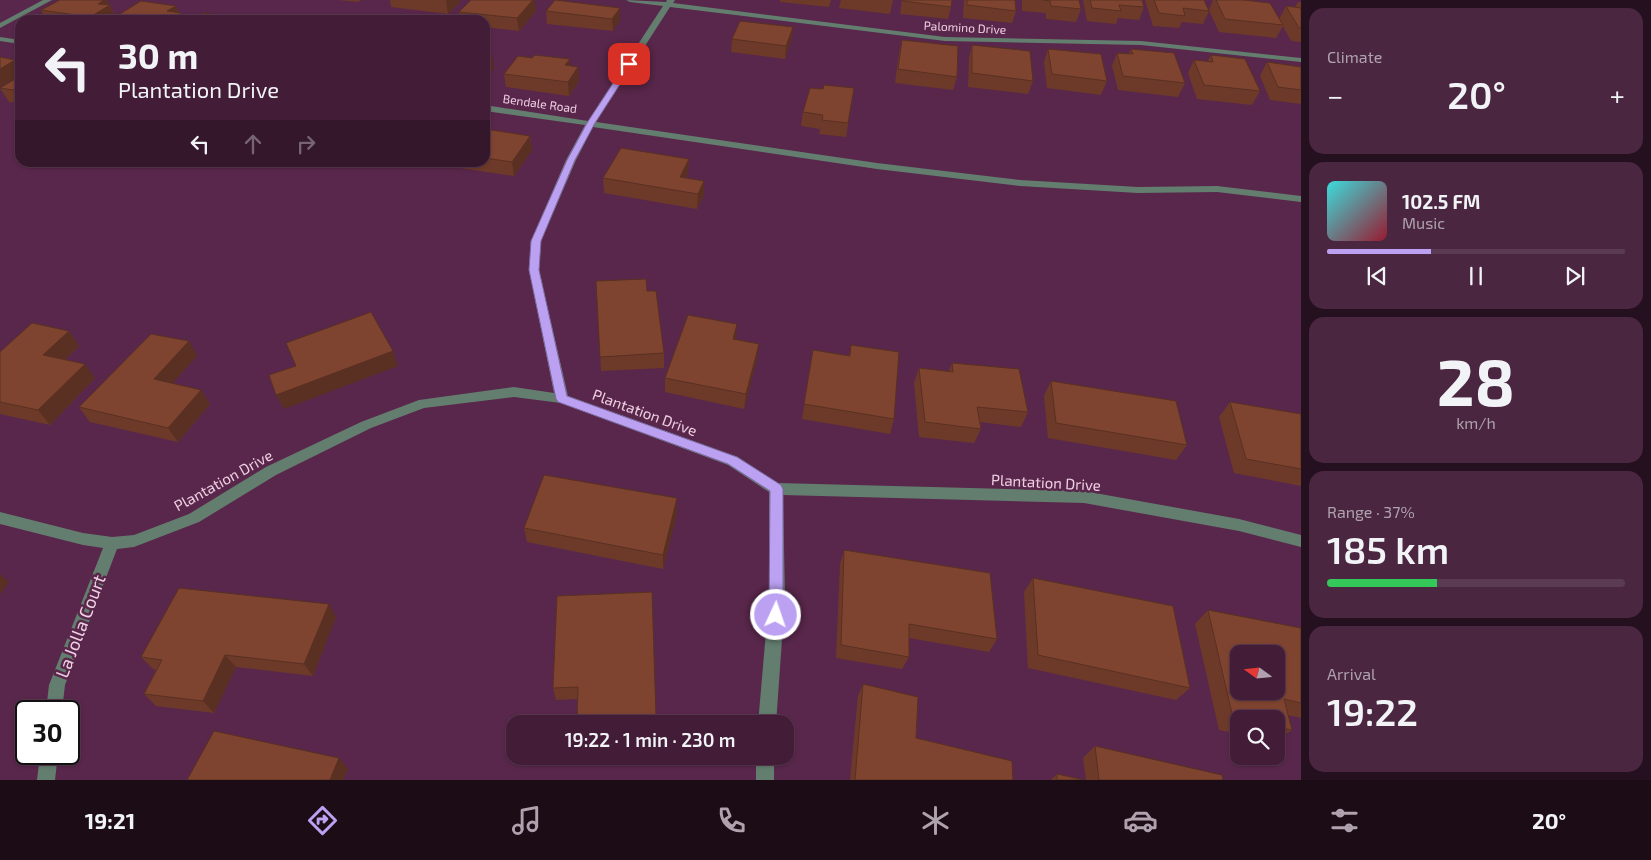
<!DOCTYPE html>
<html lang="en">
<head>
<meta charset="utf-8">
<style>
  :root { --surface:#431d38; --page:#4a2640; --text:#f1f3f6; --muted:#afa2ae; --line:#5b3b53; --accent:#bca0f2 }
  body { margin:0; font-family:"Exo 2",sans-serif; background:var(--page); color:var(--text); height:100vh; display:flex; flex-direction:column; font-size:19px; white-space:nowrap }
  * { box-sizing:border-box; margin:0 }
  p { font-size:16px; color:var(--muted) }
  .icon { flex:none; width:28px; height:28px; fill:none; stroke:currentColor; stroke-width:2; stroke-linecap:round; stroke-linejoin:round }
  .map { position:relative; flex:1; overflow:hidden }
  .panel { display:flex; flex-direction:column; gap:8px; padding:8px; background:#25101f; width:350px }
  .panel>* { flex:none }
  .top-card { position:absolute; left:15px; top:15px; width:475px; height:152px; border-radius:15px; box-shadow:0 1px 4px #0004,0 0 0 1px var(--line); background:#431d38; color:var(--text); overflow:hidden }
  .needle { width:32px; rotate:285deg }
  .buttons { position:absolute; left:1230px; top:645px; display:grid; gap:10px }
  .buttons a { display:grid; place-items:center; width:55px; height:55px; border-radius:10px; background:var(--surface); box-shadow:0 1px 4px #0004,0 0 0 1px var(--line); font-size:25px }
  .speed { position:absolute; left:15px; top:700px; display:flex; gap:10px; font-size:25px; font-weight:700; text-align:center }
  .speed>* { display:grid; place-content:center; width:65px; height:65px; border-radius:50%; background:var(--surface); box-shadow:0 1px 4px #0004,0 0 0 1px var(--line); line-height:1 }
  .speed .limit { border:2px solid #111; border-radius:8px; background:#fff; color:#111 }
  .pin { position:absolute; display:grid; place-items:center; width:42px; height:42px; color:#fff; margin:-21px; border-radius:10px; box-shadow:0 2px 8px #0006 }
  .me { position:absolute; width:55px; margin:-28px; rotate:3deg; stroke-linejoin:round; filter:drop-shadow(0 0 4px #0008) }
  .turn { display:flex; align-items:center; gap:18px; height:105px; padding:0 20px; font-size:22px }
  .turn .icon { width:65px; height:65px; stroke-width:2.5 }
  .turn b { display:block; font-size:35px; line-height:42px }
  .lanes { display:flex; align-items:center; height:48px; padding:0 20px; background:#0003; justify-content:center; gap:25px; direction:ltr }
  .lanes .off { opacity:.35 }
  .big { font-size:38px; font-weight:600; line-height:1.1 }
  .panel .widget { flex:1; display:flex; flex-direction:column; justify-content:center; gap:8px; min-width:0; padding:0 18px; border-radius:15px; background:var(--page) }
  .panel .dial { align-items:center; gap:0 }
  .dial b { font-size:65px; line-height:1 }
  .song { display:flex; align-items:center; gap:15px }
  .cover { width:60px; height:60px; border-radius:8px; background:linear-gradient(135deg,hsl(180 70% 55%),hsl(350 70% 35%)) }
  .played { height:5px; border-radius:2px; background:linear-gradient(90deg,var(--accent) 35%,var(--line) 35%) }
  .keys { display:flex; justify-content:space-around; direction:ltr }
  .heat { display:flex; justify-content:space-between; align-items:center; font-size:28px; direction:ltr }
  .charge { height:8px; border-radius:4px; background:linear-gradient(90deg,#34c759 37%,var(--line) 0) }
  .trip { position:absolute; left:506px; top:715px; width:288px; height:50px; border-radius:15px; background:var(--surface); box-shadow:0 1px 4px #0004,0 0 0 1px var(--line); font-weight:600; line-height:50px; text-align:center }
  .tab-bar { display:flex; height:80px; justify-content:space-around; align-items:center; background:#1b0c16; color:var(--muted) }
  .tab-bar .icon { width:35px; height:35px }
  .tab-bar .selected { color:var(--accent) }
  .tab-bar b { font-size:22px; color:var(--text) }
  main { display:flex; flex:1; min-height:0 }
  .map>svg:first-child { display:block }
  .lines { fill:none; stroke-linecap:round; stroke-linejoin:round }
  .minor { fill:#637e6f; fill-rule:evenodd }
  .wall { fill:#6d3a29 }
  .shaded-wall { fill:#593022 }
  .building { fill:#7f4430; stroke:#593022; fill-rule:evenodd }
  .route { fill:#bca0f2; stroke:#7a689d }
  .labels { text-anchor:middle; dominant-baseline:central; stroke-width:5; stroke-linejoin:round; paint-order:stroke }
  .far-street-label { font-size:12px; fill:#efcfe3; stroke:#59274b }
  .street-label { font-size:15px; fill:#efcfe3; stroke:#59274b }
  .near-street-label { font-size:18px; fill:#efcfe3; stroke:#59274b }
</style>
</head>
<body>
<main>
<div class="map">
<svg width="1301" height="780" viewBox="0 0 1301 780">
  <rect width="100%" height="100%" fill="#59274b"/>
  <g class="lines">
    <g class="minor">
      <polygon points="43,0 52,0 0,28 0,23"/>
      <polygon points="626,0 666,2 667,0 675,0 673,3 945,37 1141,41 1301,58 1301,62 1141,45 945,41 670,7 596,122 877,163 1020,180 1138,187 1217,186 1301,196 1301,202 1217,192 1138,193 1020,186 877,169 593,127 576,160 541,241 539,270 568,396 738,457 778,483 1084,491 1239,519 1301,535 1301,547 1239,531 1084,503 783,495 785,597 776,724 758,724 769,597 769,492 728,465 561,403 514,397 424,408 371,428 276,475 199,522 134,547 117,549 65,685 62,711 46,711 49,685 103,548 83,545 0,524 0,512 83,533 112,537 134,535 189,514 266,467 361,422 419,400 514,387 554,393 529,270 531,241 566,160 585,125 485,111 485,105 588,121 663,6 630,2"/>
      <polygon points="0,37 20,40 20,44 0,41"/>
      <polygon points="40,754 58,754 55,780 37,780"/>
      <rect x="756" y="756" width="18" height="24"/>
    </g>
  </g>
  <g class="wall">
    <polygon points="60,0 107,0 116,17 176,6 179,13 184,20 46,20 41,10"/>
    <polygon points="338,0 361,0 358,2"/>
    <polygon points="390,0 460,0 460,2 448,14 391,7"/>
    <polygon points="780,0 831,0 829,7 780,2"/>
    <polygon points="841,0 893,0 890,14 839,8"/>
    <polygon points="902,0 952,0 951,7 948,19 900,14"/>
    <polygon points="964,0 1015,0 1016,11 1012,23 963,18"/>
    <polygon points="1022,0 1079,0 1081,9 1076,22 1046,19 1046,13 1022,11"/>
    <polygon points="1083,0 1142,0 1144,7 1139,20 1118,18 1116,24 1087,21"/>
    <polygon points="1145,0 1204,0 1209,11 1203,24 1182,22 1179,28 1153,26"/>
    <polygon points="1213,0 1216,0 1279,19 1286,6 1295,7 1298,2 1301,2 1301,42 1291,41 1283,26 1276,38 1219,32 1209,10"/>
    <polygon points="620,8 620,20 613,31 547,24 546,11"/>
    <polygon points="536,11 519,31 485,27 485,20 461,20 459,12"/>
    <polygon points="793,27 791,40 785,59 731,52 732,39"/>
    <polygon points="902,40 957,77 953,90 895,83 899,53"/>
    <polygon points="972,45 1033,81 1028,94 968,87 969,58"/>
    <polygon points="1048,49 1107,81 1101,95 1047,88 1044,62"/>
    <polygon points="1131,49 1185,83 1178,97 1118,90 1112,66 1117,53 1129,54"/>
    <polygon points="1211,55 1260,91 1252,105 1197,99 1188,73 1194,60 1207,62"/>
    <polygon points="1267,62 1301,67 1301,104 1270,100 1260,76"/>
    <polygon points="570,66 578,67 579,81 569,96 506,87 504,74"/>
    <polygon points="20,76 20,103 9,102 0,88"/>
    <polygon points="854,88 846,137 819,134 820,129 801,126 803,112 823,89"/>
    <polygon points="485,129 530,136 532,150 514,176 447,166 446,162 485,162"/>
    <polygon points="689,159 688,173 686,178 704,181 704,195 697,209 604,193 603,178"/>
    <polygon points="596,281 647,291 664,353 664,368 601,371"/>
    <polygon points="69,331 79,346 65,360 95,378 50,425 0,414 0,352"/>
    <polygon points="735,339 757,359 744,409 665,392 665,378"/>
    <polygon points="189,341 197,356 172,383 201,390 210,404 178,442 90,422 79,407"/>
    <polygon points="851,345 894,419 890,434 802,419 813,350 849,356"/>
    <polygon points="952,363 1028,412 1021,427 980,422 981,429 974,443 919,437 914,383 919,368 949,371"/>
    <polygon points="1051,381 1187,445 1176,460 1048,438 1044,396"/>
    <polygon points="1230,402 1301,414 1301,486 1234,473 1219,417"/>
    <polygon points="677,498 677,513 663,569 527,542 524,528"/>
    <polygon points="844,550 997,639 989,652 909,638 909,657 902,669 836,658 840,564"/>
    <polygon points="1033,578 1190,688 1176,700 1028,668 1024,592"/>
    <polygon points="557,596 656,717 656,724 578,724 577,720 578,699 556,700 553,688"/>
    <polygon points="1208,610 1301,628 1301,718 1288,715 1292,730 1276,741 1276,719 1239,719 1239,734 1219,730 1195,624"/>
    <polygon points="336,617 313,676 236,667 214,713 156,706 144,694 156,670 153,669 141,657"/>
    <polygon points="863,684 916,738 1013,780 850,780 858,696"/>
    <polygon points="1095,746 1223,780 1086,780 1083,758"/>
    <polygon points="1057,774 1084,780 1051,780"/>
  </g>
  <g class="shaded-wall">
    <polygon points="104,0 107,0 116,18 112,19 113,20 92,20 90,17 98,4"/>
    <polygon points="447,0 460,0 460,2 448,14 446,1"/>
    <polygon points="533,0 535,0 536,11 519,31 517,18"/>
    <polygon points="176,6 179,14 181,13 184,20 170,20 167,11"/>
    <polygon points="620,8 620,20 613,31 612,19"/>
    <polygon points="793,27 791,40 785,59 786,46"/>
    <polygon points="492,55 494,68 485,79 485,63"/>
    <polygon points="570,59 571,72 565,65"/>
    <polygon points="15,60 20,68 20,75 0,87 0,69"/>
    <polygon points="578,67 579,81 569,96 568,82"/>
    <polygon points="530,136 532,150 514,176 512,162"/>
    <polygon points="689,159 688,173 680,191 680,177"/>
    <polygon points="704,181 704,195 697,209 698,194"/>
    <polygon points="737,324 736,339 731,354 733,339"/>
    <polygon points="69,331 79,346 54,370 43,355"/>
    <polygon points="189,341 197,356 163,394 154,379"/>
    <polygon points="759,344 757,359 744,409 746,394"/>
    <polygon points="393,351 398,366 284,409 276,395"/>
    <polygon points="85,364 95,378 50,425 38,410"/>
    <polygon points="201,390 210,404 178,442 168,428"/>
    <polygon points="677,498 677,513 663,569 663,555"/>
    <polygon points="0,574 9,582 0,594"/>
    <polygon points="329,604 336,617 313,676 304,664"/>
    <polygon points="225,655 236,667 214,713 203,701"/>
    <polygon points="339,758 348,769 343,780 330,780"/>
  </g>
  <g class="building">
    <polygon points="60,0 104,0 98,4 110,5 90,17 41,10"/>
    <polygon points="471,0 533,0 517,18 459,12"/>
    <polygon points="555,0 620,8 612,19 546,11"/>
    <polygon points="903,0 952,0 951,7 903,1"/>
    <polygon points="967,0 1015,0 1016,11 967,5"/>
    <polygon points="1043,0 1079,0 1081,9 1051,6 1050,1"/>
    <polygon points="1090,0 1142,0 1144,7 1119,5 1121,11 1092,8"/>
    <polygon points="1154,0 1204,0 1209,11 1183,8 1185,16 1159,13"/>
    <polygon points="1216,0 1244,0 1270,3 1283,25 1225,19"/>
    <polygon points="141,1 176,6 167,11 181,13 170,20 120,20 112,19"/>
    <polygon points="1286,6 1301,8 1301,28 1299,28"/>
    <polygon points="204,13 257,20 194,20"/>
    <polygon points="740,21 793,27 786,46 732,39"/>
    <polygon points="902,40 958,46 957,77 898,69"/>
    <polygon points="972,45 1030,51 1033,81 972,73"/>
    <polygon points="1048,49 1101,54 1107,81 1052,74"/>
    <polygon points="1131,49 1174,53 1185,83 1123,76 1117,53 1133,54"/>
    <polygon points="485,54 492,55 485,63"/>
    <polygon points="535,55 570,59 565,65 578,67 568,82 504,74 518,56 532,58"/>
    <polygon points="1211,55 1245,59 1260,91 1204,85 1194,60 1213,62"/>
    <polygon points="0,57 15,60 0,69"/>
    <polygon points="1267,62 1301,67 1301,90 1278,87"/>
    <polygon points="20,76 20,91 0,88"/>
    <polygon points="824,85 854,88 848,123 822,120 823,115 803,112 810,88 823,89"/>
    <polygon points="485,129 530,136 512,162 485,158"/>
    <polygon points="621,148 689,159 680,177 704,181 698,194 603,178"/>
    <polygon points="646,279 647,291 656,291 664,353 600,357 596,281"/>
    <polygon points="371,312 393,351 276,395 269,375 296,366 286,343"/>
    <polygon points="688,315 737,324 733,339 759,344 746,394 665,378"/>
    <polygon points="32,323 69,331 43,355 85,364 38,410 0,402 0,352"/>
    <polygon points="151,334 189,341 154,379 201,390 168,428 79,407"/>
    <polygon points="851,345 899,352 894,419 804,404 813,350 850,356"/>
    <polygon points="952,363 1019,369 1028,412 977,407 981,429 925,422 919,368 953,372"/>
    <polygon points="1051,381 1176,401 1187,445 1056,423"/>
    <polygon points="1230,402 1301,414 1301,469 1246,459"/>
    <polygon points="544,475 677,498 663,555 524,528"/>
    <polygon points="844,550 990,573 997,639 909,624 909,657 841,645"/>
    <polygon points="1033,578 1173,606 1190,688 1038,655"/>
    <polygon points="179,588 329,604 304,664 225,655 203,701 144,694 162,660 141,657"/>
    <polygon points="652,592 656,717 577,720 578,687 553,688 557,596"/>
    <path d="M1208 610 1301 628V703L1284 699 1292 730 1276 727V719H1239L1233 718ZM1239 654H1276V691H1239Z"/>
    <polygon points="863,684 918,697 916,738 1012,761 1013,780 855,780"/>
    <polygon points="214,731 339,758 330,780 187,780"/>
    <polygon points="1095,746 1222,775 1223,780 1099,780"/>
    <polygon points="1057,774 1084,780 1057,780"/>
  </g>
  <polygon class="route" points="627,62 633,64 595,123 575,160 541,241 539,270 567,396 737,457 781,485 783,489 783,615 781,620 776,622 771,620 769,615 770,491 728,464 558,402 556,399 529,270 531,241 567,160 587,123"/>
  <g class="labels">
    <g class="far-street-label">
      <text transform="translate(965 27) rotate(3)">Palomino Drive</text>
      <text transform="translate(540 103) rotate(8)">Bendale Road</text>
    </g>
    <g class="street-label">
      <text transform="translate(645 412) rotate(20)">Plantation Drive</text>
      <text transform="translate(223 480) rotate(-29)">Plantation Drive</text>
      <text transform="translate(1046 482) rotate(3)">Plantation Drive</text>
    </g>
    <g class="near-street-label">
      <text transform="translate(80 626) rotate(-69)">La Jolla Court</text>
    </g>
  </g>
</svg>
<div class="buttons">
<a><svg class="needle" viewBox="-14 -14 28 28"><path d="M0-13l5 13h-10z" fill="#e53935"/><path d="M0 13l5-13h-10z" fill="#afa2ae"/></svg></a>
<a><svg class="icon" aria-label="search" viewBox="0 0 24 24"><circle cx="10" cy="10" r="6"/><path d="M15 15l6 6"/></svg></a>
</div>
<div class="speed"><div class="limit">30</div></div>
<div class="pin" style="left:629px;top:64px;background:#d93025"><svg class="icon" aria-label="arrive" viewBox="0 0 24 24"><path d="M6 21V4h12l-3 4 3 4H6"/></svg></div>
<svg class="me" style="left:776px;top:615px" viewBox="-20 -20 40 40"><circle r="17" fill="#bca0f2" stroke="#fff" stroke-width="3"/><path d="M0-11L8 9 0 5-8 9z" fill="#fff"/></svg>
<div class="trip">19:22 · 1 min · 230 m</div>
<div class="top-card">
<div class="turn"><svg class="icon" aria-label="left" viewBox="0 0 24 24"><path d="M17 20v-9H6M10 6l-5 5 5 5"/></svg><div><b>30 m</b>Plantation Drive</div></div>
<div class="lanes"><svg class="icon" aria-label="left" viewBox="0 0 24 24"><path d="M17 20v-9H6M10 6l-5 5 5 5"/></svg><svg class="icon off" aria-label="ahead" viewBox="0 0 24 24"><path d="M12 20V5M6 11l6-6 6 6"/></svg><svg class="icon off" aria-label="right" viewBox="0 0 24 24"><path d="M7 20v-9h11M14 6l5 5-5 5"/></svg></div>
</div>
</div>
<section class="panel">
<div class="widget"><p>Climate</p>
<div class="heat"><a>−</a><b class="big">20°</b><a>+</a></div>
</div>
<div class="widget">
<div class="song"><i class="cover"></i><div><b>102.5 FM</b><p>Music</p></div></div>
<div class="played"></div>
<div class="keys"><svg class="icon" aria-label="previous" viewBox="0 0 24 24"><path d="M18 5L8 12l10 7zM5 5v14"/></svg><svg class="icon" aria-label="pause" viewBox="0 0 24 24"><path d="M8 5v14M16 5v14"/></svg><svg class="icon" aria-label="next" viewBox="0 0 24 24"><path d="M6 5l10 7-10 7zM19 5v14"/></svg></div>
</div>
<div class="widget dial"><b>28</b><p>km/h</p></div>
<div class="widget"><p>Range · 37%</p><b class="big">185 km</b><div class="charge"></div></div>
<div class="widget"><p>Arrival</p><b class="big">19:22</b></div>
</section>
</main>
<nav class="tab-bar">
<b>19:21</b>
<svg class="icon selected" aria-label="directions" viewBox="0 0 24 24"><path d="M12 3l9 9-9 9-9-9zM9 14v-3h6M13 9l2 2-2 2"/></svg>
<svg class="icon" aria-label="music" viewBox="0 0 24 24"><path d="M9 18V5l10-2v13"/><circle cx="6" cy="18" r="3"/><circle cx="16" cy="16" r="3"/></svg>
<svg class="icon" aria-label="phone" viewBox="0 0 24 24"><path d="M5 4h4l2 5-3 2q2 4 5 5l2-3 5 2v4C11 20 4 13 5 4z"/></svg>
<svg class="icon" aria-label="climate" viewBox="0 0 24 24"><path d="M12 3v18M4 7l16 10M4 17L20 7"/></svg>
<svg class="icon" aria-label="car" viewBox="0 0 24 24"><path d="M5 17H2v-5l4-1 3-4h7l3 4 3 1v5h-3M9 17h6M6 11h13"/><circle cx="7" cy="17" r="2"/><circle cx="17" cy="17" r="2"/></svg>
<svg class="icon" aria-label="filters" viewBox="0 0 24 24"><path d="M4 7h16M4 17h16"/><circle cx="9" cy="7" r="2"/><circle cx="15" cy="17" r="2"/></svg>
<b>20°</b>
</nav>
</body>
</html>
